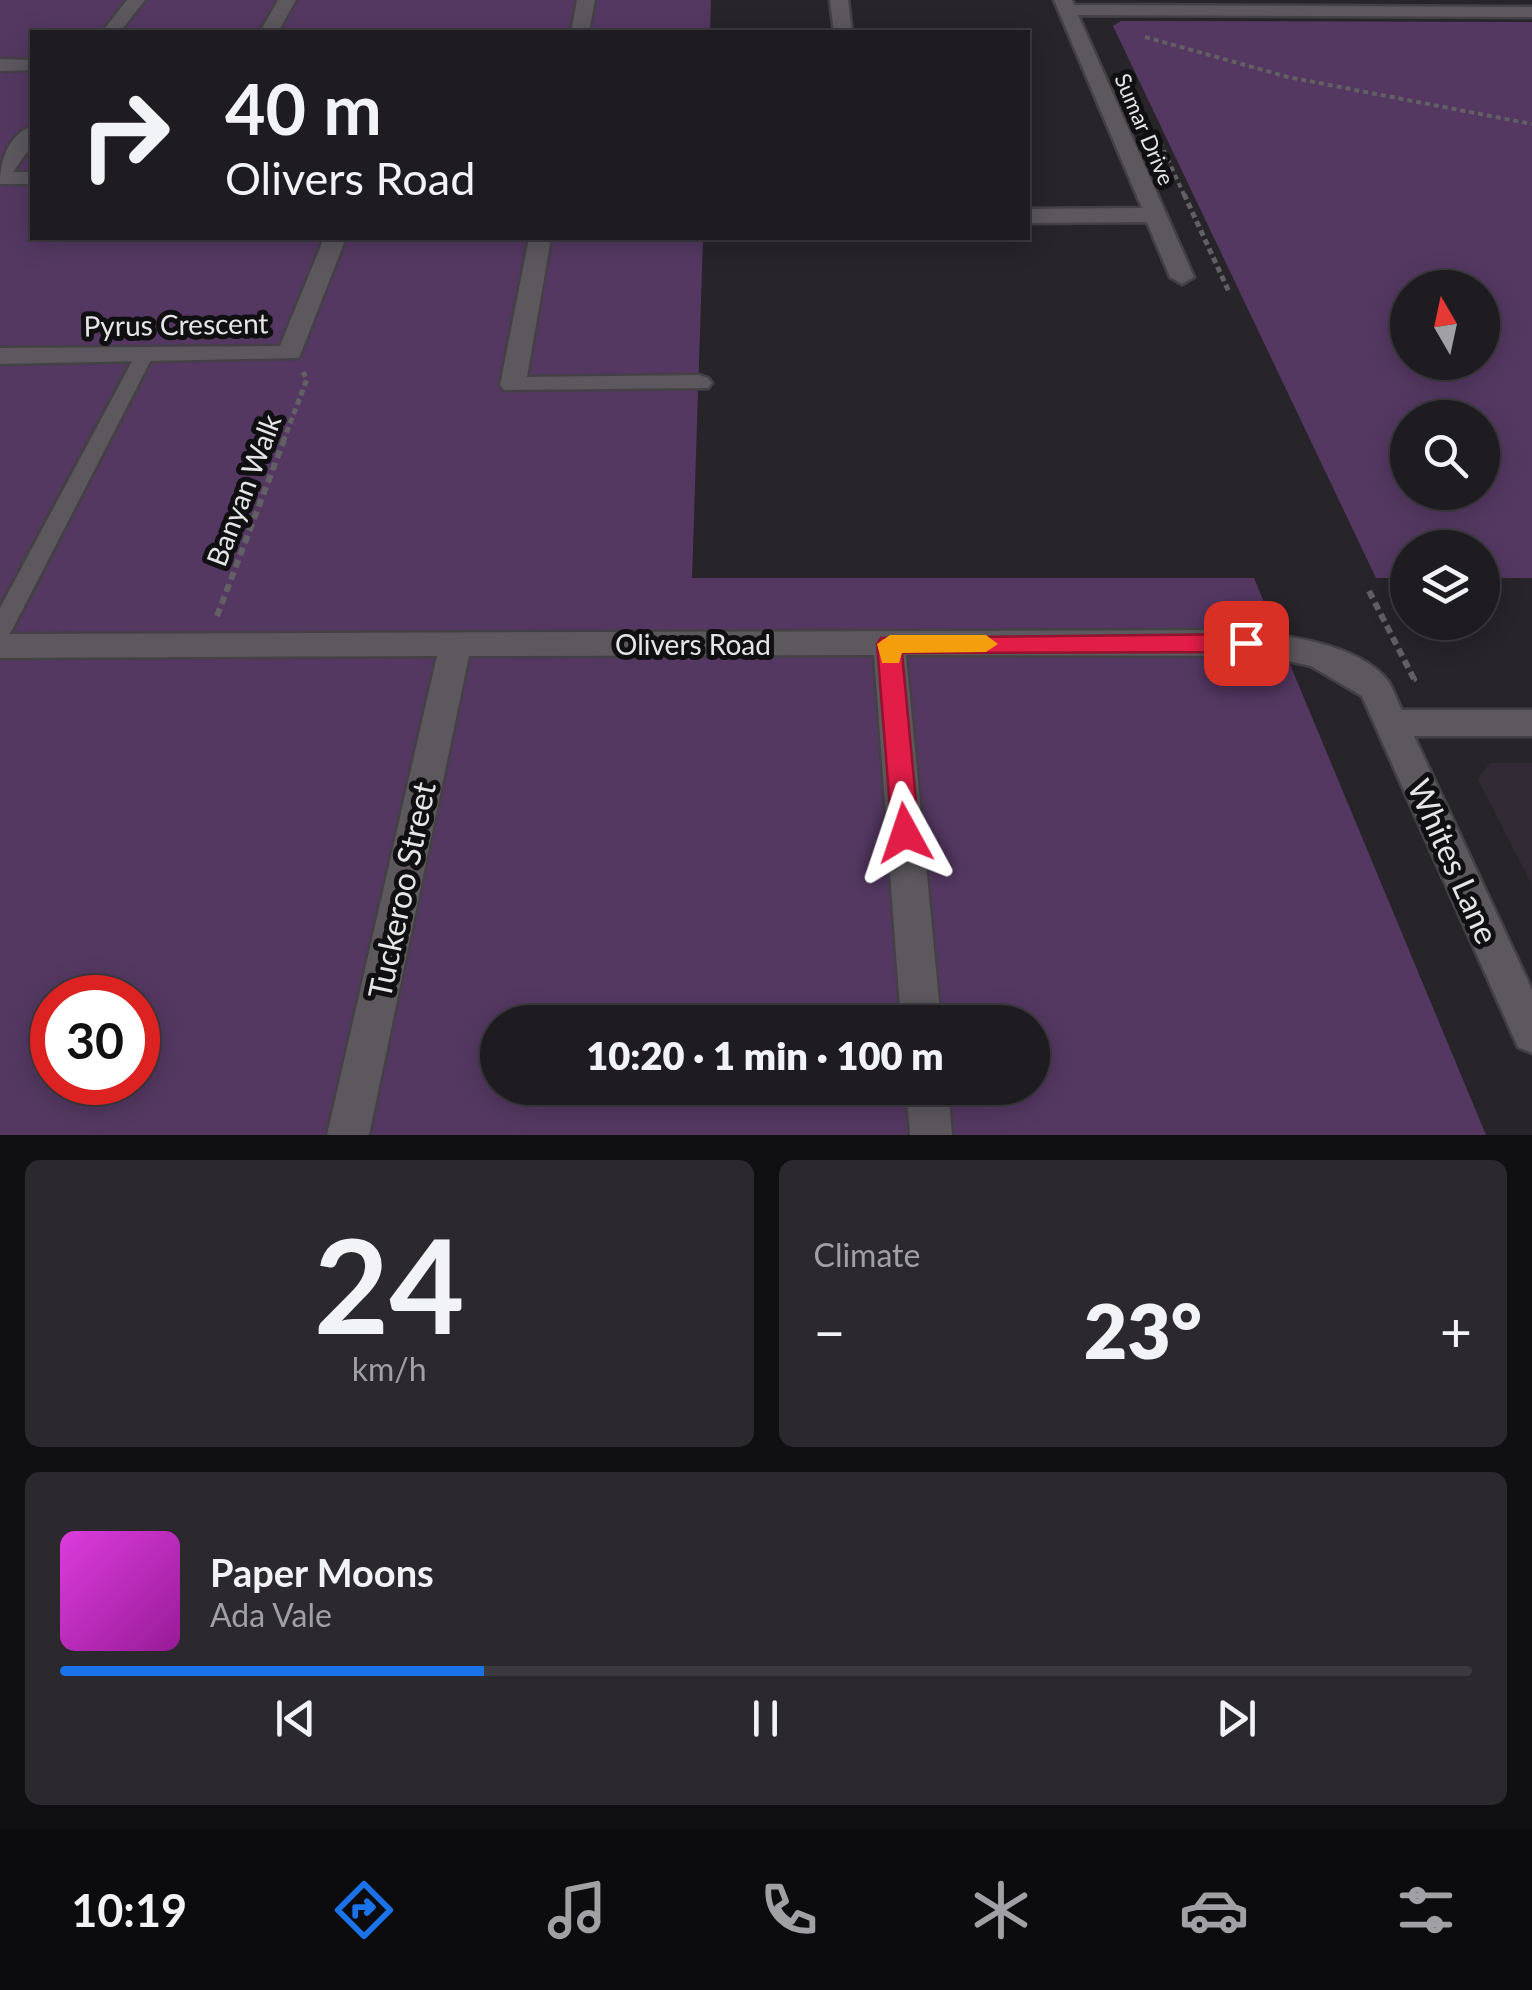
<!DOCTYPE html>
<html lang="en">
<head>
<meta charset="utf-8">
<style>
  :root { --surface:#1e1c20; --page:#2b292d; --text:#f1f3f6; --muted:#a1a1a5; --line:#3c3a3e; --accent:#1a73e8 }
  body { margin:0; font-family:Lato,sans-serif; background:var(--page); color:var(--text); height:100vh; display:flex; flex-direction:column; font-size:38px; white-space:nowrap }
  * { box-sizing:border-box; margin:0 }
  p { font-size:32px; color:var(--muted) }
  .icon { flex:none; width:55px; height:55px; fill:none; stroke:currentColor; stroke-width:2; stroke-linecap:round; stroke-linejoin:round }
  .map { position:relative; height:1135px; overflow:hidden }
  .sheet { display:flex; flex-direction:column; gap:25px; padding:25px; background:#100f12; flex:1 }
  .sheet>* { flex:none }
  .guide { position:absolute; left:30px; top:30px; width:1000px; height:210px; border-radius:0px; box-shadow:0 5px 25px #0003,0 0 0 2px var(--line); background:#1e1c20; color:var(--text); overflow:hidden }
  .needle { width:65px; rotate:351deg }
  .controls { position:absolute; left:1390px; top:270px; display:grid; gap:20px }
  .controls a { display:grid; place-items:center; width:110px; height:110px; border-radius:50%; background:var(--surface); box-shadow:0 5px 25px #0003,0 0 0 2px var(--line); font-size:50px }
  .speed { position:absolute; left:30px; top:975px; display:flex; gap:20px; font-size:50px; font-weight:700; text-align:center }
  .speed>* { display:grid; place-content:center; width:130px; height:130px; border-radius:50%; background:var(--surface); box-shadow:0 5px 25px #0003,0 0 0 2px var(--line); line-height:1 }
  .speed .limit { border:15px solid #d22; background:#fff; color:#111 }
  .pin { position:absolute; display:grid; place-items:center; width:85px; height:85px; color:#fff; margin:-42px; border-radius:20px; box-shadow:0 5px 15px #0006 }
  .me { position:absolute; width:110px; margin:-55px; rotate:355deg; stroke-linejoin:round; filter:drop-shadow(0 0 8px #0008) }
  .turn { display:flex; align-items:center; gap:35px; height:210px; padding:0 30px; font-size:45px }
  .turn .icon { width:130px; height:130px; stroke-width:2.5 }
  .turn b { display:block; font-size:70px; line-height:85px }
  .big { font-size:75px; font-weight:800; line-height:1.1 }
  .sheet .card { flex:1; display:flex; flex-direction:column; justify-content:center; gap:15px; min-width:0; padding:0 35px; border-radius:15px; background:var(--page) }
  .sheet .dial { align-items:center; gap:0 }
  .dial b { font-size:130px; line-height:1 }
  .song { display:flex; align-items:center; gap:30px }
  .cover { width:120px; height:120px; border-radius:15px; background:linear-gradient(135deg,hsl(300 70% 55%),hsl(300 70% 35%)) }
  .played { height:10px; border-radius:5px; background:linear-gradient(90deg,var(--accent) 30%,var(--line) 30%) }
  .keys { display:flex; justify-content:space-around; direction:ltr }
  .heat { display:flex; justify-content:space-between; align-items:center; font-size:55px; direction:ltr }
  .sheet .tiles { flex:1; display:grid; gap:25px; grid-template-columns:1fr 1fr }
  .card:last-child { grid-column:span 2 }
  .trip { position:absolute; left:480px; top:1005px; width:570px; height:100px; border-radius:50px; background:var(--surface); box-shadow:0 5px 25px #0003,0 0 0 2px var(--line); font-weight:800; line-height:100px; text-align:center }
  .dock { display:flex; height:160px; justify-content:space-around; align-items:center; background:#0c0b0d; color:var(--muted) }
  .dock .icon { width:70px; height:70px }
  .dock .selected { color:var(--accent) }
  .dock b { font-size:45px; color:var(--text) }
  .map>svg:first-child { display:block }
  .built { fill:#322b35 }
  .green { fill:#543862; fill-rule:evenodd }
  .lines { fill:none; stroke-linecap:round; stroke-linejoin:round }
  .lane-casing { stroke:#444146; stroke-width:6 }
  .street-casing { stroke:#444146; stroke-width:5 }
  .path-far2 { stroke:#626064; stroke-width:4; stroke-dasharray:5 4; stroke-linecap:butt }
  .path-far1 { stroke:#626064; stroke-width:5; stroke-dasharray:6 4; stroke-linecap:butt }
  .path { stroke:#626064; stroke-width:6; stroke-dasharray:8 5; stroke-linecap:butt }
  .lane { fill:#5c585e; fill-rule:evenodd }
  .street { fill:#5c585e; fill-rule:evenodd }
  .route { fill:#e11d48; stroke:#92132f; stroke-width:2.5 }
  .slow { fill:#f59e0b }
  .labels { text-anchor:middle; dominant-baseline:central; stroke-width:10; stroke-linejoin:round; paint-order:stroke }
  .far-street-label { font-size:22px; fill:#e6e4e7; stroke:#100f11 }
  .street-label { font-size:28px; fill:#e6e4e7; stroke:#100f11 }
  .near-street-label { font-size:32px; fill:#e6e4e7; stroke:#100f11 }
</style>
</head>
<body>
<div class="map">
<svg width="1532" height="1135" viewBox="0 0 1532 1135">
  <rect width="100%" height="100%" fill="#28252a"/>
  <polygon class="built" points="1490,763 1532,763 1532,885 1478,779"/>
  <g class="green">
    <path d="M0 0H711L710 32H32V238H703L692 578H1254L1486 1135H0ZM52 998H138V1082H52ZM498 1022H1032V1088H498Z"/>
    <path d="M1121 21 1532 22V578H1483L1482 548H1408L1407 578H1376L1113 26ZM1408 288H1482V362H1408ZM1408 418H1482V492H1408Z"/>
  </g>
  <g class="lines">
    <defs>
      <polygon id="lane" points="145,348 154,354 12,630 8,636 0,639 0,608 136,354"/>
      <g id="street">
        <polygon points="127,0 145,0 120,32 102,32"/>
        <polygon points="278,0 296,0 278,32 260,32"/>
        <polygon points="577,0 595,0 589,32 571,32"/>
        <polygon points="830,0 848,0 852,32 834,32"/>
        <polygon points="1054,0 1072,0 1074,5 1532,7 1532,17 1078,15 1194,277 1182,284 1170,277 1147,222 1028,223 1028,209 1142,208"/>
        <polygon points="0,59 32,60 32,70 0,71"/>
        <path d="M32 126V145L13 172H32V184H0C0 161 8 135 32 126Z"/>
        <polygon points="324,238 346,238 299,358 0,364 0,348 280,346"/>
        <polygon points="529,238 551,238 527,377 699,375 708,378 712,383 708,388 504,390 500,385"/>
        <path d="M1225 630C1272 633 1357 641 1388 681 1394 690 1397 701 1402 710H1532V736H1414L1532 990V1053L1518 1047 1362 696 1311 666 1266 656 906 655 941 1022H901L874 655 469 656 369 1135H327L437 656 0 658V634Z"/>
        <polygon points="906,1088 948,1088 952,1135 910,1135"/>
      </g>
    </defs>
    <use href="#lane" class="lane-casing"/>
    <use href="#street" class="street-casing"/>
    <g class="path-far2">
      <polyline points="1145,37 1288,77 1532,124"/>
      <polyline points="1160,142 1185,197"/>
    </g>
    <g class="path-far1">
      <polyline points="1184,194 1230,294"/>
      <polyline points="283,442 307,379 303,372"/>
    </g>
    <g class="path">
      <polyline points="1369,591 1414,679 1410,679"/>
      <polyline points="217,616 284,440"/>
    </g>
    <use href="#lane" class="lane"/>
    <use href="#street" class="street"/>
  </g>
  <polygon class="route" points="1246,634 1259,643 1246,652 902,653 919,833 915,841 905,845 896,841 892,833 877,644 881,638"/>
  <polygon class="slow" points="890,635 986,635 998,644 986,652 902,653 899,663 882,663 877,644"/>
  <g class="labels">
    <g class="far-street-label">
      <text transform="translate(1145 129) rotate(67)">Sumar Drive</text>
    </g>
    <g class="street-label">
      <text transform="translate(176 324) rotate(-1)">Pyrus Crescent</text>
      <text transform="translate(243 490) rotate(-69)">Banyan Walk</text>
      <text x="693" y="644">Olivers Road</text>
    </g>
    <g class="near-street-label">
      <text transform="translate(1454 861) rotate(66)">Whites Lane</text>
      <text transform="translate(401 890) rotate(-78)">Tuckeroo Street</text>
    </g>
  </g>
</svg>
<div class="controls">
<a><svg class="needle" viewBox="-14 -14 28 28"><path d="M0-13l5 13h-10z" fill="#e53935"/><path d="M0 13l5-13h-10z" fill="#a1a1a5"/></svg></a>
<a><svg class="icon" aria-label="search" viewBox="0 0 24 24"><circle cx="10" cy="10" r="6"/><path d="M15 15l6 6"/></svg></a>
<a><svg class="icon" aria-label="layers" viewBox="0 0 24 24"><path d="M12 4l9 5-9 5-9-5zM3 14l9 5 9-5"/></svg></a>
</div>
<div class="speed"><div class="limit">30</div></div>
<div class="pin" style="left:1246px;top:643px;background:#d93025"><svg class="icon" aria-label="arrive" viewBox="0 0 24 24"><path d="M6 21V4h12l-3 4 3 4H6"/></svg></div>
<svg class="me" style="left:905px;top:833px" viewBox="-20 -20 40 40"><path d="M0-17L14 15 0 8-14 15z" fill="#e11d48" stroke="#fff" stroke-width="4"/></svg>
<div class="trip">10:20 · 1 min · 100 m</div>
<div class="guide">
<div class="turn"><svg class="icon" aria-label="right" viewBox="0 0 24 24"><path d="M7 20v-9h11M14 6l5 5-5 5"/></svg><div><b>40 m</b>Olivers Road</div></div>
</div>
</div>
<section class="sheet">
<div class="tiles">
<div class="card dial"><b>24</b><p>km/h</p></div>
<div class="card"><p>Climate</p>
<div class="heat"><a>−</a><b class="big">23°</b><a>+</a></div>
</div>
<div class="card">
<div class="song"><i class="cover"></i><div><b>Paper Moons</b><p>Ada Vale</p></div></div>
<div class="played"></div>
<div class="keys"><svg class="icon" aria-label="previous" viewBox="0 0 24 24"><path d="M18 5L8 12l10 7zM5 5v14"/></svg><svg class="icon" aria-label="pause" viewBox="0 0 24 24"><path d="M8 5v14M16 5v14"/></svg><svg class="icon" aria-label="next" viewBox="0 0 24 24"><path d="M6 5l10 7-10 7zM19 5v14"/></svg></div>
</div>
</div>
</section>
<nav class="dock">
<b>10:19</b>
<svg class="icon selected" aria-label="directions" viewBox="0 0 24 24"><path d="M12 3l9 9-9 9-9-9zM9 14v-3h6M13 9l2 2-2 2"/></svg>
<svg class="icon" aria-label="music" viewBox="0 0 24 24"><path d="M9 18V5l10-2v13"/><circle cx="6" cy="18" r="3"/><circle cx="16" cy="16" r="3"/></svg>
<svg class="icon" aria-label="phone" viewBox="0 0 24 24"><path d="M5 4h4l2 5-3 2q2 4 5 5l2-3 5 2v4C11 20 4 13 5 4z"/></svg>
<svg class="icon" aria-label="climate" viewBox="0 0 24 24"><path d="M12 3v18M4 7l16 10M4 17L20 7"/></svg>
<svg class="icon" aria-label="car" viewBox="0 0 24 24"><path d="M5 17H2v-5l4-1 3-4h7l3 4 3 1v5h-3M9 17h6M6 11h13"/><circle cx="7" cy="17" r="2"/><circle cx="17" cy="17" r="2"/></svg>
<svg class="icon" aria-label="filters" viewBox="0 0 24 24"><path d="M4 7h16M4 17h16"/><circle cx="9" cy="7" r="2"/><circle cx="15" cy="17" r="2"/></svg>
</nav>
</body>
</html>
